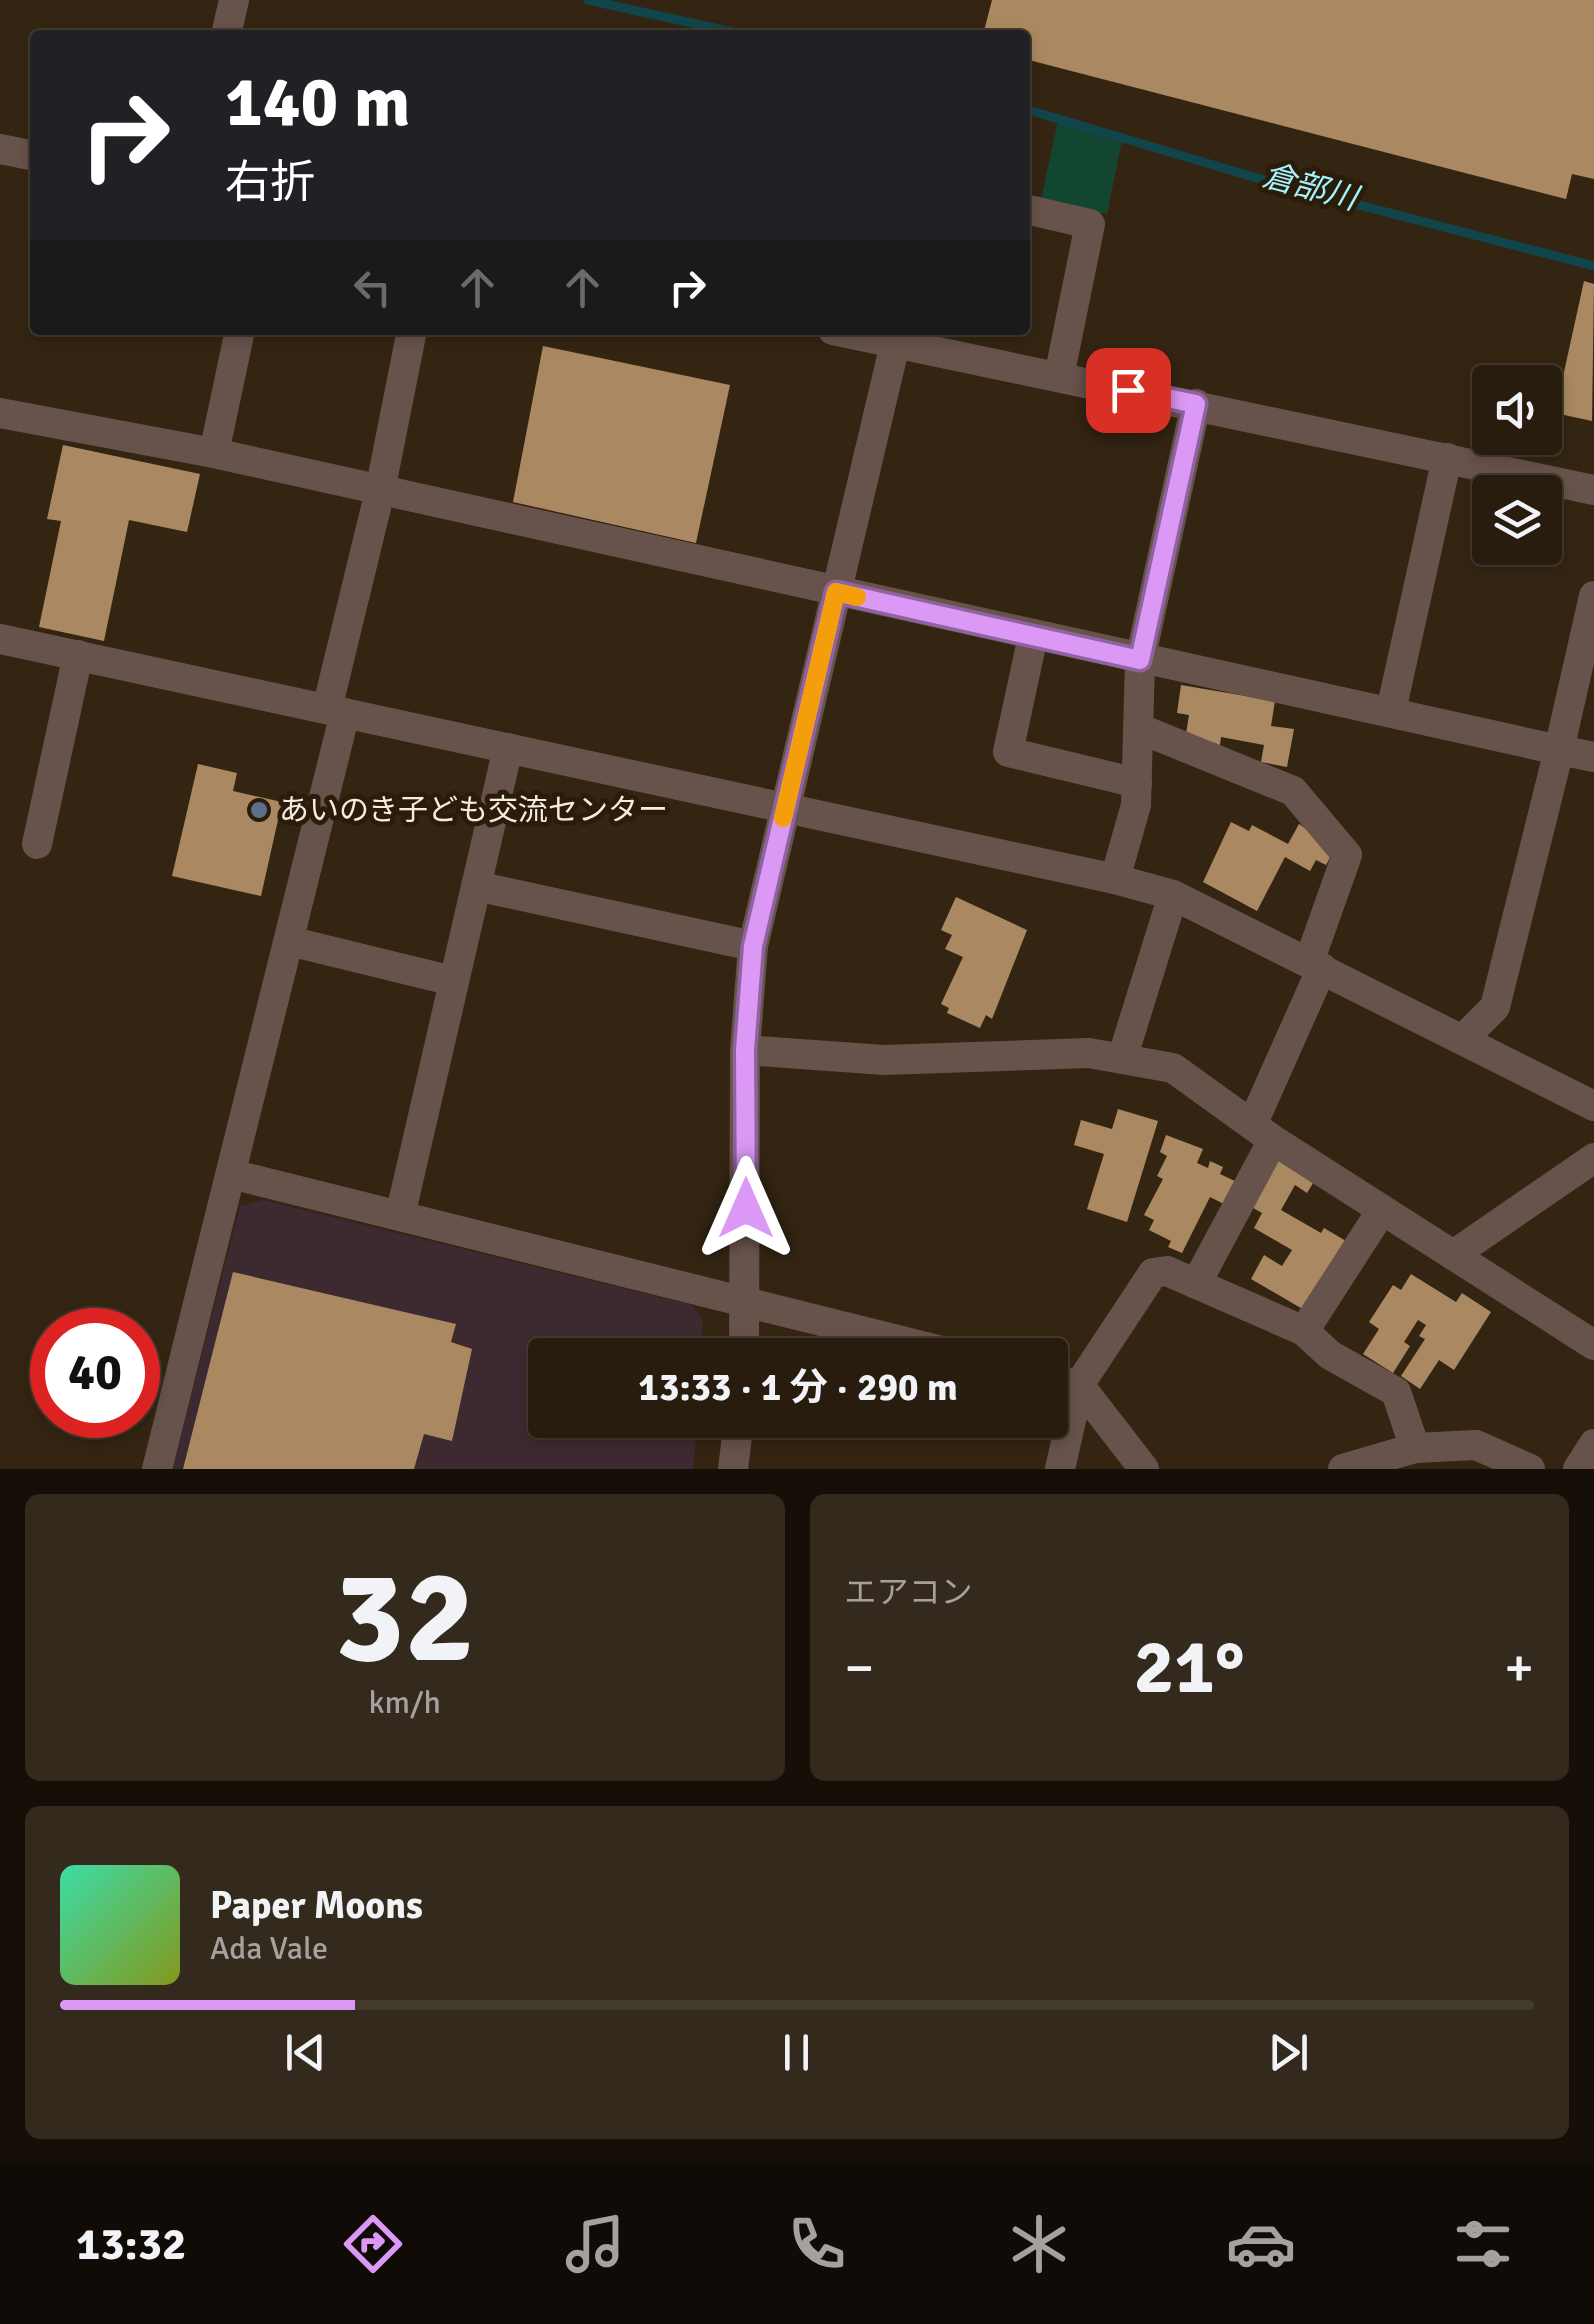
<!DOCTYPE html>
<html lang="ja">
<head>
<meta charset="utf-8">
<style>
  :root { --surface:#271c0e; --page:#33291c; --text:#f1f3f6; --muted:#a4a19e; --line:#433a2e; --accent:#db99f5 }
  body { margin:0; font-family:Signika,"Noto Sans JP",sans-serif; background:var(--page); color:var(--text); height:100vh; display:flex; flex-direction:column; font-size:38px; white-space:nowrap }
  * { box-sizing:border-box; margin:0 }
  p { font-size:32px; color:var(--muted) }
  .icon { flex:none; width:55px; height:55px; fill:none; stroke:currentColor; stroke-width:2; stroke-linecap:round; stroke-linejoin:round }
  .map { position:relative; height:1469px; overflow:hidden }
  .details { display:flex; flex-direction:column; gap:25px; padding:25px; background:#150f08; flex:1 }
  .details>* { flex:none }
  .guide { position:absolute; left:30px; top:30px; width:1000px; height:305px; border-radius:10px; box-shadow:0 5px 15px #0003,0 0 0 2px var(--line); background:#202124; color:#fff; overflow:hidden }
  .buttons { position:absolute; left:1472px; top:365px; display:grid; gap:20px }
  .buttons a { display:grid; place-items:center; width:90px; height:90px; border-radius:10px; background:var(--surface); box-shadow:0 5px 15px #0003,0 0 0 2px var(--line); font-size:50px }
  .speed { position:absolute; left:30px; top:1308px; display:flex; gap:20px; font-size:50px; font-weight:700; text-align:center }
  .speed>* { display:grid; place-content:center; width:130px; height:130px; border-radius:50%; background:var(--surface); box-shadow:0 5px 15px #0003,0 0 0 2px var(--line); line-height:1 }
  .speed .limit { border:15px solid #d22; background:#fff; color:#111 }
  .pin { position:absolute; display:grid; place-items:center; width:85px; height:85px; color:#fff; margin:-42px; border-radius:20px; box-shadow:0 5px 15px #0006 }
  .me { position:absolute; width:110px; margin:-55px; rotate:0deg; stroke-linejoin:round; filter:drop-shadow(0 0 8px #0008) }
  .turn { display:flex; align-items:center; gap:35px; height:210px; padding:0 30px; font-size:45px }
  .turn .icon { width:130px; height:130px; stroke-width:2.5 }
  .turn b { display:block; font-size:70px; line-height:85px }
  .lanes { display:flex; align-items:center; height:95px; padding:0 30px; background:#0003; justify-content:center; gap:50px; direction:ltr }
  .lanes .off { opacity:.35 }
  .big { font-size:75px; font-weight:700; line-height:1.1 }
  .details .card { flex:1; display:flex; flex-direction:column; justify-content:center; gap:15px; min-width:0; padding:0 35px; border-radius:15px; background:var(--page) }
  .details .dial { align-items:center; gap:0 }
  .dial b { font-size:130px; line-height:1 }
  .song { display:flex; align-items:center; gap:30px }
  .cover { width:120px; height:120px; border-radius:15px; background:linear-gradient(135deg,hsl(160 70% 55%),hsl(70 70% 35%)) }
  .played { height:10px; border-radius:5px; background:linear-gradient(90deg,var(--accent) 20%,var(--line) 20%) }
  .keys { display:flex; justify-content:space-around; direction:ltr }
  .heat { display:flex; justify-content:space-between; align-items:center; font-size:55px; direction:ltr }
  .details .tiles { flex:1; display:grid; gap:25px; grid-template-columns:1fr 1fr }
  .card:last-child { grid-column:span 2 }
  .trip { position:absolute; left:528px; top:1338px; width:540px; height:100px; border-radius:10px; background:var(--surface); box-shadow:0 5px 15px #0003,0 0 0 2px var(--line); font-weight:700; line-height:100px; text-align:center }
  .menu { display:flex; height:160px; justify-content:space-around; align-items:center; background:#100b06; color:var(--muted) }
  .menu .icon { width:70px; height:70px }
  .menu .on { color:var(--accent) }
  .menu b { font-size:45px; color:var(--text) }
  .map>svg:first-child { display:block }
  .commercial { fill:#3c2a30 }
  .green { fill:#134630 }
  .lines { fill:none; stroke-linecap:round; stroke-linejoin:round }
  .stream { stroke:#10454b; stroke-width:9 }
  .building { fill:#aa8962 }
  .minor { stroke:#68534c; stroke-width:30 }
  .tertiary { stroke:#68534c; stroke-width:30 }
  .route-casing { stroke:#8e639f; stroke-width:25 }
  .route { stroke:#db99f5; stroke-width:18 }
  .slow { stroke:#f59e0b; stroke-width:18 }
  .service-dot { fill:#5c6f8a; stroke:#2a1c09; stroke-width:4 }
  .labels { text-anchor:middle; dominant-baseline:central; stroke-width:10; stroke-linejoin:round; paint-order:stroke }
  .poi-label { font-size:30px; fill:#f7ece1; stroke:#2a1c09; text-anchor:start }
  .water-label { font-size:32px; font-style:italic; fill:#a3f2fd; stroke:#2a1c09 }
</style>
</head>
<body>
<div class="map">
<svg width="1594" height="1469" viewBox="0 0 1594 1469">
  <rect width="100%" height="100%" fill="#342512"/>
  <polygon class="commercial" points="263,1200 692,1305 703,1320 700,1355 545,1355 545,1420 698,1420 693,1469 172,1469 240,1206"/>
  <polygon class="green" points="1058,120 1122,141 1107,214 1041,200"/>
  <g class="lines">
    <g class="stream">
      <polyline points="588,0 746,35"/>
      <polyline points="1025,109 1267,181 1594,266"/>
    </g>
  </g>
  <g class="building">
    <polygon points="992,0 1594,0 1594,179 1572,174 1566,199 1025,59 1025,35 983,35"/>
    <polygon points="1584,281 1594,284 1592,421 1555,413"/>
    <polygon points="543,346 730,385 696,543 513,502"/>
    <polygon points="63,445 200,474 187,532 129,520 104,641 39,627 61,521 47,519"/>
    <polygon points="1181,685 1275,701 1271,726 1294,729 1287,767 1261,762 1264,745 1221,737 1220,745 1186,734 1189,715 1177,713"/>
    <polygon points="198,764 237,773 233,791 282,802 261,896 172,876"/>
    <polygon points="1231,822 1249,831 1252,825 1288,844 1299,824 1335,848 1326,865 1316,860 1310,871 1285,857 1257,911 1203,882"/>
    <polygon points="956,897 1027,930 992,1019 986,1015 980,1028 947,1013 949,1008 941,1004 963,957 945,949 952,935 941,930"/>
    <polygon points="1118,1109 1158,1121 1127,1222 1087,1209 1104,1154 1074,1145 1081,1120 1112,1129"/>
    <polygon points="1166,1135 1203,1149 1197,1163 1208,1168 1210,1161 1223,1167 1220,1174 1239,1183 1228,1206 1210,1197 1182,1253 1168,1247 1171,1241 1149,1230 1154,1220 1144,1215 1163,1179 1157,1176 1167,1156 1160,1152"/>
    <polygon points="1275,1158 1315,1180 1307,1193 1295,1185 1281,1210 1321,1233 1324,1228 1346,1241 1306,1311 1251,1279 1264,1255 1282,1266 1292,1250 1254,1228 1262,1213 1248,1205"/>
    <polygon points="233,1272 456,1324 451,1342 472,1349 452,1441 424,1434 414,1469 183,1469"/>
    <polygon points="1411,1274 1456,1302 1462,1293 1491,1312 1454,1370 1439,1360 1420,1389 1401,1376 1425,1339 1419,1336 1426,1325 1418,1320 1404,1342 1410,1346 1393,1373 1363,1354 1379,1329 1369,1322 1393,1285 1401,1290"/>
  </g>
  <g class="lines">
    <g class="minor">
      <polyline points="226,35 234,0"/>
      <polyline points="1025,209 1090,224 1059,377"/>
      <polyline points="240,330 214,453 1559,750 1594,596"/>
      <polyline points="1196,404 1140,660 1136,805 1115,879 1173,895 1594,1106"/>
      <polyline points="0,413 214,453"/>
      <polyline points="1033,636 1008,752 1137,783"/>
      <polyline points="0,639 1115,879"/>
      <polyline points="327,709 380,491 412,330"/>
      <polyline points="1391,711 1447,458"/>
      <polyline points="1138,728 1293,791 1347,855 1309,962"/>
      <polyline points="37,844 78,655"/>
      <polyline points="476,886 753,946"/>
      <polyline points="289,941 453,981"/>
      <polyline points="1464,1038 1495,1007 1559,750 1594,757"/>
      <polyline points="745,1050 884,1060 1089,1053 1173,1068 1273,1140 1594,1345"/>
      <polyline points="1122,1059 1173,895"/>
      <polyline points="1252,1125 1322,968"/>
      <polyline points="231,1174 958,1355"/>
      <polyline points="400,1216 508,748"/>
      <polyline points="1453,1255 1594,1158"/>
      <polyline points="1196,1284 1273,1140"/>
      <polyline points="1304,1331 1382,1210"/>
      <polyline points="1050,1378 1079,1385 1144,1469"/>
      <polyline points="157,1469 345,713"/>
      <polyline points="1060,1469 1079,1385 1153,1273 1167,1271 1304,1331 1330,1355 1396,1392 1415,1448"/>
      <polyline points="1343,1469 1415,1448 1476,1445 1530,1469"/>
      <polyline points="1578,1469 1594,1444"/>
    </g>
    <g class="tertiary">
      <polyline points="0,149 35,156"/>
      <polyline points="833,330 1594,490"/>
      <polyline points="744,1355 745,1050 753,946 895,344"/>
      <polyline points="733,1469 739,1420"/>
    </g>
  </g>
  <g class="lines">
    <defs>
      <polyline id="route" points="746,1208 745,1050 753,946 836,592 1140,660 1196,404 1128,390"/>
    </defs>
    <use href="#route" class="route-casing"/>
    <use href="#route" class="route"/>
    <polyline class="slow" points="783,818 836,592 857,597"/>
  </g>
  <circle class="service-dot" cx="259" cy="810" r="10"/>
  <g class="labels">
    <g class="poi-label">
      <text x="279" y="810">あいのき子ども交流センター</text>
    </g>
    <g class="water-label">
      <text transform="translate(1310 187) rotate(15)">倉部川</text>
    </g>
  </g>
</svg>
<div class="buttons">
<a><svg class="icon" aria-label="sound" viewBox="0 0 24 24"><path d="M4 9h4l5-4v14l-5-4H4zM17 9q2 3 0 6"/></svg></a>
<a><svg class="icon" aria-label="layers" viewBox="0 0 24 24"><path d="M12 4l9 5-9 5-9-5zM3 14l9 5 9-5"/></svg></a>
</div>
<div class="speed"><div class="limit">40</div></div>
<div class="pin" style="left:1128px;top:390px;background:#d93025"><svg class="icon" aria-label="arrive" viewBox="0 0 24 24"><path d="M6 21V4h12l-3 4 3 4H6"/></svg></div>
<svg class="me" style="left:746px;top:1208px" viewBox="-20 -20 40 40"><path d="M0-17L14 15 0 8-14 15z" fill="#db99f5" stroke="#fff" stroke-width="4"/></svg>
<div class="trip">13:33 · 1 分 · 290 m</div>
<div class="guide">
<div class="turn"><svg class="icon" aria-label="right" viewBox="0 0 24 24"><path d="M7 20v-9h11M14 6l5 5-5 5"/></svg><div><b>140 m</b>右折</div></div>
<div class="lanes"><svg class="icon off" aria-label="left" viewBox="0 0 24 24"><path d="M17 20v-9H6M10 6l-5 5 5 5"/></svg><svg class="icon off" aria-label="ahead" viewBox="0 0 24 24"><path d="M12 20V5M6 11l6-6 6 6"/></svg><svg class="icon off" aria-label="ahead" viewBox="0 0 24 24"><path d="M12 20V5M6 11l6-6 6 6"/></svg><svg class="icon" aria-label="right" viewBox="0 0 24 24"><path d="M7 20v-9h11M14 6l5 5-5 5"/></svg></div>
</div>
</div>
<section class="details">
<div class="tiles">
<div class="card dial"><b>32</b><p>km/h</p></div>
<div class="card"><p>エアコン</p>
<div class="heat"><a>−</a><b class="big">21°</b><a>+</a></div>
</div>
<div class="card">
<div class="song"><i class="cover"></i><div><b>Paper Moons</b><p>Ada Vale</p></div></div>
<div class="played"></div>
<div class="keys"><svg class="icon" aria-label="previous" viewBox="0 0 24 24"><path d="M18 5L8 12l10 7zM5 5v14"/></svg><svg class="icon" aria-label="pause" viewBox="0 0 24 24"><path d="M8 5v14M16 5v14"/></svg><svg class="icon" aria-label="next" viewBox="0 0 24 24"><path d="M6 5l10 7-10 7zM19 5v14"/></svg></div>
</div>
</div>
</section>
<nav class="menu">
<b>13:32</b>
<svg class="icon on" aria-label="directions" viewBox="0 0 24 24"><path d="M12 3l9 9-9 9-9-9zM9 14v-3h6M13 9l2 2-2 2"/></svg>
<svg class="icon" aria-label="music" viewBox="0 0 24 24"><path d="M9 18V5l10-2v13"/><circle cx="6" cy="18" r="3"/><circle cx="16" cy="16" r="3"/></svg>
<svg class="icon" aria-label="phone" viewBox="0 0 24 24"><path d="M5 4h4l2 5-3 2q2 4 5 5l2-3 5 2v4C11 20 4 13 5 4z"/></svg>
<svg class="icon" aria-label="climate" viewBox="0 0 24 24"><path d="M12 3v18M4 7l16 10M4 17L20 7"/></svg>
<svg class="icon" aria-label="car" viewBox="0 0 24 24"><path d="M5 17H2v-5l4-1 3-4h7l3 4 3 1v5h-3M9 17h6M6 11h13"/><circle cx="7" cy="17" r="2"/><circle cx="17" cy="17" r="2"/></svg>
<svg class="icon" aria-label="filters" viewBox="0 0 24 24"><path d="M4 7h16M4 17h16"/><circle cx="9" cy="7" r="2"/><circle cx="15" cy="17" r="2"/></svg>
</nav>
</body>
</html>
